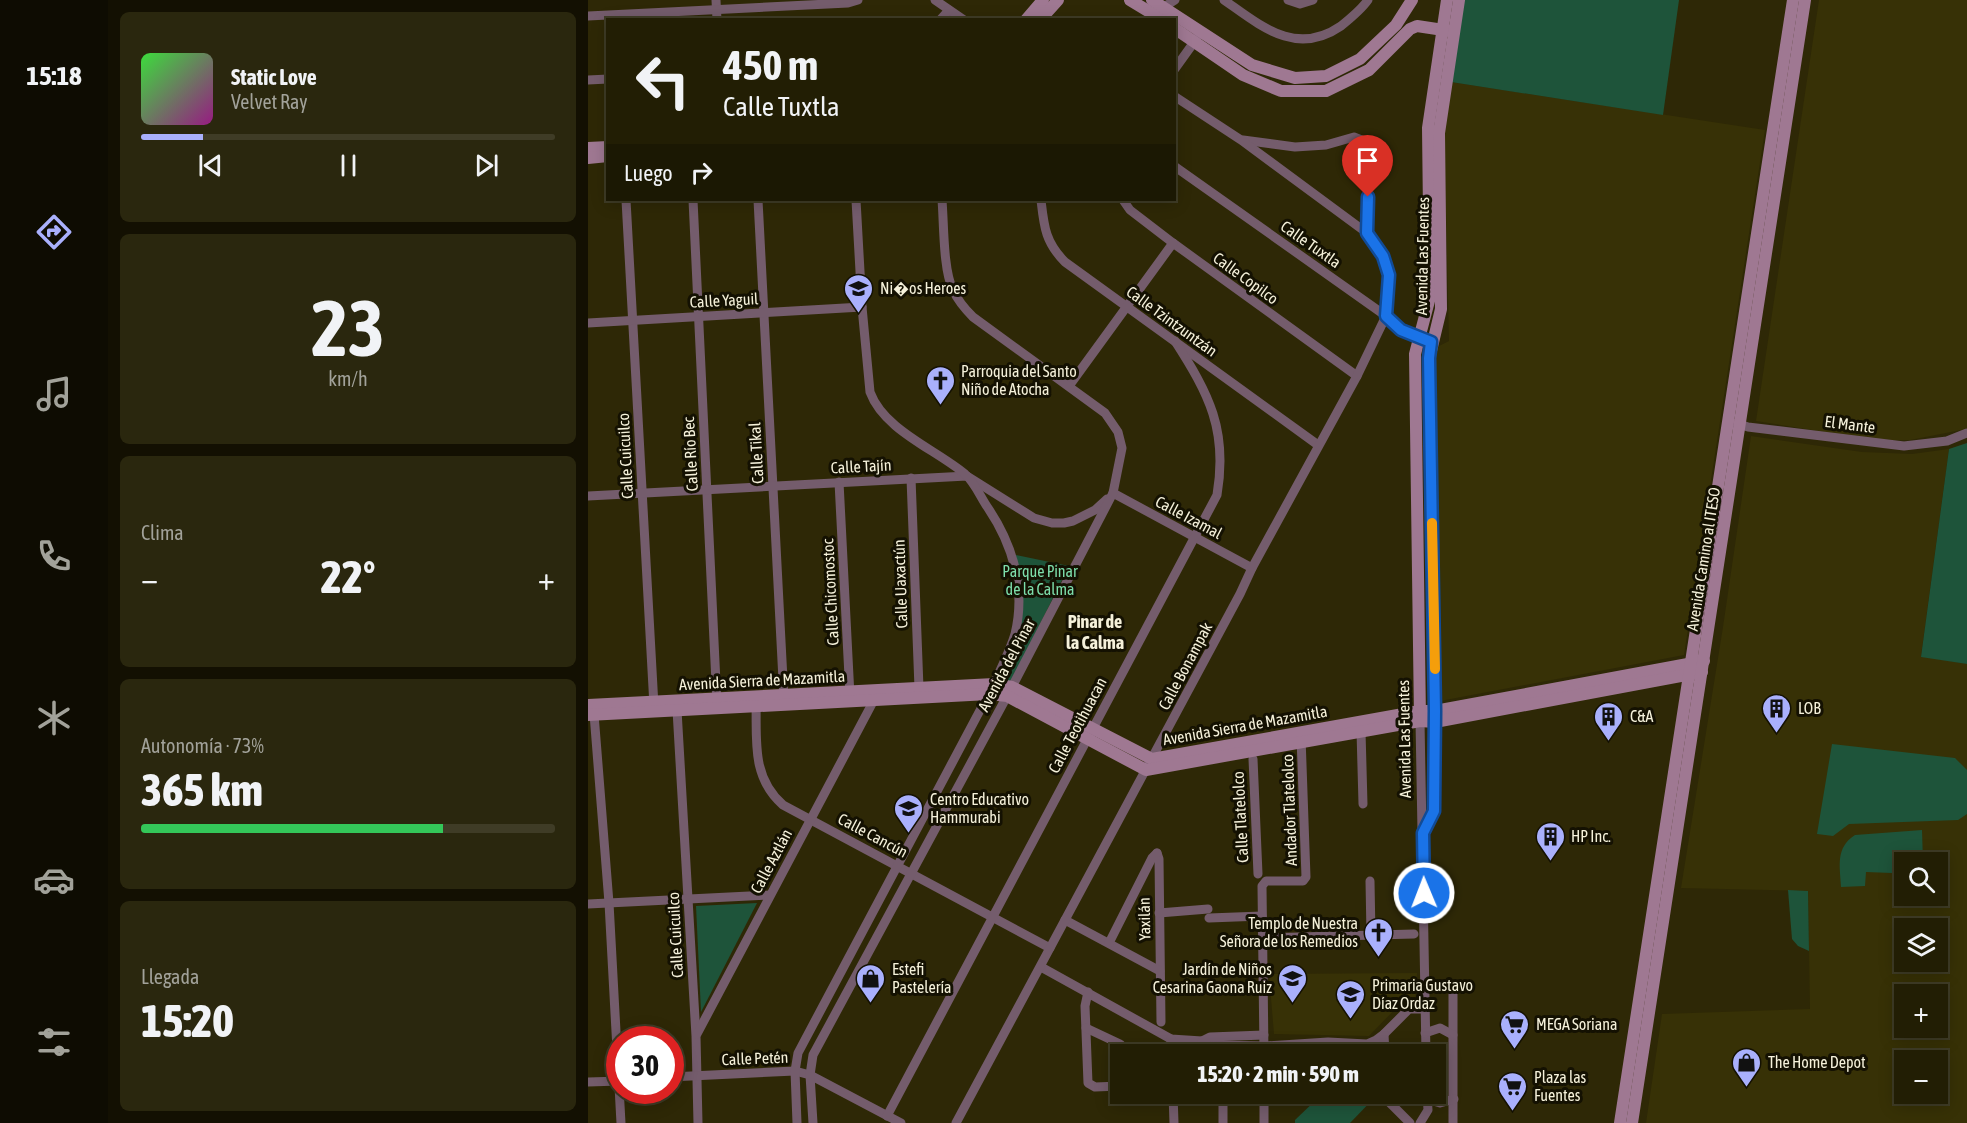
<!DOCTYPE html>
<html lang="es">
<head>
<meta charset="utf-8">
<style>
  :root { --surface:#221e04; --page:#2a270e; --text:#f1f3f6; --muted:#a2a29a; --line:#3f3c26; --accent:#a9b0fc }
  body { margin:0; font-family:"Asap Condensed",sans-serif; background:var(--page); color:var(--text); height:100vh; display:flex; flex-direction:column; font-size:22px; white-space:nowrap }
  * { box-sizing:border-box; margin:0 }
  p { font-size:20px; color:var(--muted) }
  .icon { flex:none; width:33px; height:33px; fill:none; stroke:currentColor; stroke-width:2; stroke-linecap:round; stroke-linejoin:round }
  .map { position:relative; flex:1; overflow:hidden }
  .side { display:flex; flex-direction:column; gap:12px; padding:12px; background:#131002; width:480px }
  .side>* { flex:none }
  .guide { position:absolute; left:18px; top:18px; width:570px; height:183px; border-radius:0px; box-shadow:0 3px 15px #0003,0 0 0 2px var(--line); background:#221e04; color:var(--text); overflow:hidden }
  .tools { position:absolute; left:1306px; top:852px; display:grid; gap:12px }
  .tools a { display:grid; place-items:center; width:54px; height:54px; border-radius:0px; background:var(--surface); box-shadow:0 3px 15px #0003,0 0 0 2px var(--line); font-size:30px }
  .speed { position:absolute; left:18px; top:1026px; display:flex; gap:12px; font-size:30px; font-weight:700; text-align:center }
  .speed>* { display:grid; place-content:center; width:78px; height:78px; border-radius:50%; background:var(--surface); box-shadow:0 3px 15px #0003,0 0 0 2px var(--line); line-height:1 }
  .speed .limit { border:9px solid #d22; background:#fff; color:#111 }
  .pin { position:absolute; display:grid; place-items:center; width:51px; height:51px; color:#fff; margin:-62px -26px; border-radius:50% 50% 50% 0; rotate:-45deg; box-shadow:0 0 6px #0007 }
  .pin .icon { rotate:45deg }
  .me { position:absolute; width:66px; margin:-33px; rotate:359deg; stroke-linejoin:round; filter:drop-shadow(0 0 4px #0008) }
  .turn { display:flex; align-items:center; gap:21px; height:126px; padding:0 18px; font-size:27px }
  .turn .icon { width:78px; height:78px; stroke-width:2.5 }
  .turn b { display:block; font-size:42px; line-height:51px }
  .then { display:flex; align-items:center; height:57px; padding:0 18px; background:#0003; gap:12px; font-size:22px }
  .big { font-size:45px; font-weight:800; line-height:1.1 }
  .side .tile { flex:1; display:flex; flex-direction:column; justify-content:center; gap:9px; min-width:0; padding:0 21px; border-radius:9px; background:var(--page) }
  .side .dial { align-items:center; gap:0 }
  .dial b { font-size:78px; line-height:1 }
  .song { display:flex; align-items:center; gap:18px }
  .cover { width:72px; height:72px; border-radius:9px; background:linear-gradient(135deg,hsl(120 70% 55%),hsl(310 70% 35%)) }
  .played { height:6px; border-radius:3px; background:linear-gradient(90deg,var(--accent) 15%,var(--line) 15%) }
  .keys { display:flex; justify-content:space-around; direction:ltr }
  .heat { display:flex; justify-content:space-between; align-items:center; font-size:33px; direction:ltr }
  .charge { height:9px; border-radius:4px; background:linear-gradient(90deg,#34c759 73%,var(--line) 0) }
  .trip { position:absolute; left:522px; top:1044px; width:336px; height:60px; border-radius:0px; background:var(--surface); box-shadow:0 3px 15px #0003,0 0 0 2px var(--line); font-weight:800; line-height:60px; text-align:center }
  main { display:flex; flex:1; min-height:0 }
  .menu { display:flex; flex-direction:column; width:108px; justify-content:space-around; align-items:center; background:#0e0c02; color:var(--muted) }
  .menu .icon { width:42px; height:42px }
  .menu .selected { color:var(--accent) }
  .menu b { font-size:27px; color:var(--text) }
  .map>svg:first-child { display:block }
  .built { fill:#373106; fill-rule:evenodd }
  .green { fill:#1e543a }
  .lines { fill:none; stroke-linecap:round; stroke-linejoin:round }
  .street { stroke:#745c6c; stroke-width:9 }
  .secondary { stroke:#9f7892; stroke-width:12 }
  .route-casing { stroke:#114b97; stroke-width:15 }
  .route { stroke:#1a73e8; stroke-width:10 }
  .slow { stroke:#f59e0b; stroke-width:10 }
  .labels { text-anchor:middle; dominant-baseline:central; stroke-width:6; stroke-linejoin:round; paint-order:stroke }
  .street-label { font-size:16px; fill:#f5f1da; stroke:#141102 }
  .poi-label { font-size:16px; fill:#f5f1da; stroke:#141102; text-anchor:start }
  .park-label { font-size:16px; fill:#7ddeab; stroke:#141102 }
  .neighbourhood-label { font-size:18px; font-weight:bold; fill:#f5f1da; stroke:#141102 }
</style>
</head>
<body>
<main>
<nav class="menu">
<b>15:18</b>
<svg class="icon selected" aria-label="directions" viewBox="0 0 24 24"><path d="M12 3l9 9-9 9-9-9zM9 14v-3h6M13 9l2 2-2 2"/></svg>
<svg class="icon" aria-label="music" viewBox="0 0 24 24"><path d="M9 18V5l10-2v13"/><circle cx="6" cy="18" r="3"/><circle cx="16" cy="16" r="3"/></svg>
<svg class="icon" aria-label="phone" viewBox="0 0 24 24"><path d="M5 4h4l2 5-3 2q2 4 5 5l2-3 5 2v4C11 20 4 13 5 4z"/></svg>
<svg class="icon" aria-label="climate" viewBox="0 0 24 24"><path d="M12 3v18M4 7l16 10M4 17L20 7"/></svg>
<svg class="icon" aria-label="car" viewBox="0 0 24 24"><path d="M5 17H2v-5l4-1 3-4h7l3 4 3 1v5h-3M9 17h6M6 11h13"/><circle cx="7" cy="17" r="2"/><circle cx="17" cy="17" r="2"/></svg>
<svg class="icon" aria-label="filters" viewBox="0 0 24 24"><path d="M4 7h16M4 17h16"/><circle cx="9" cy="7" r="2"/><circle cx="15" cy="17" r="2"/></svg>
</nav>
<section class="side">
<div class="tile">
<div class="song"><i class="cover"></i><div><b>Static Love</b><p>Velvet Ray</p></div></div>
<div class="played"></div>
<div class="keys"><svg class="icon" aria-label="previous" viewBox="0 0 24 24"><path d="M18 5L8 12l10 7zM5 5v14"/></svg><svg class="icon" aria-label="pause" viewBox="0 0 24 24"><path d="M8 5v14M16 5v14"/></svg><svg class="icon" aria-label="next" viewBox="0 0 24 24"><path d="M6 5l10 7-10 7zM19 5v14"/></svg></div>
</div>
<div class="tile dial"><b>23</b><p>km/h</p></div>
<div class="tile"><p>Clima</p>
<div class="heat"><a>−</a><b class="big">22°</b><a>+</a></div>
</div>
<div class="tile"><p>Autonomía · 73%</p><b class="big">365 km</b><div class="charge"></div></div>
<div class="tile"><p>Llegada</p><b class="big">15:20</b></div>
</section>
<div class="map">
<svg width="1379" height="1123" viewBox="0 0 1379 1123">
  <rect width="100%" height="100%" fill="#2e2806"/>
  <g class="built">
    <polygon points="1231,0 1379,0 1379,428 1373,430 1322,440 1303,440 1274,438 1168,421"/>
    <polygon points="863,82 1177,130 1096,655 852,701 847,348 861,341 856,127"/>
    <path d="M1163 436 1274 452 1324 454 1361 449 1333 656 1379 664V1123H1058L1074 1014 1222 1009 1220 891 1093 888 1135 627ZM1317 862H1350V896H1317ZM1317 928H1350V962H1317ZM1317 994H1350V1028H1317ZM1317 1060H1350V1094H1317Z"/>
    <polygon points="829,973 827,1001 815,1001 781,1036 686,1034 681,974"/>
  </g>
  <g class="green">
    <polygon points="876,0 1091,0 1075,115 863,82"/>
    <polygon points="1379,443 1379,664 1333,657 1361,449"/>
    <polygon points="428,555 481,566 422,684 409,682 426,646"/>
    <polygon points="1244,744 1367,758 1379,770 1379,814 1370,820 1261,824 1245,836 1229,834"/>
    <path d="M1334 830 1335 862H1317V890H1306L1304 873 1278 872 1277 886 1253 887C1252 866 1247 848 1267 835Z"/>
    <polygon points="1200,890 1220,891 1221,951 1210,946 1204,939"/>
    <polygon points="169,903 113,1012 108,906"/>
    <polygon points="767,1094 790,1094 762,1123 707,1123 707,1120 731,1097"/>
  </g>
  <g class="lines">
    <g class="street">
      <polyline points="128,0 129,20"/>
      <polyline points="347,0 376,20"/>
      <path d="M636 0C673 26 708 57 753 26 763 18 773 10 780 0"/>
      <polyline points="700,0 712,4 725,0"/>
      <polyline points="573,12 576,7 587,0"/>
      <polyline points="0,16 260,3 270,0"/>
      <polyline points="352,20 361,10"/>
      <polyline points="586,70 609,38"/>
      <polyline points="0,80 20,79"/>
      <polyline points="655,140 707,147 738,145 766,137 776,141 781,160 779,233"/>
      <path d="M586 166 798 316C810 331 826 336 843 342"/>
      <polyline points="38,200 66,706"/>
      <polyline points="105,200 129,704"/>
      <polyline points="170,200 196,699"/>
      <path d="M453 200C456 226 457 242 477 262L730 445"/>
      <polyline points="535,200 542,210 585,243 769,376"/>
      <polyline points="0,323 274,307"/>
      <polyline points="481,386 585,243"/>
      <polyline points="1148,423 1160,427 1316,446 1359,441 1379,433"/>
      <polyline points="323,478 331,688"/>
      <polyline points="251,482 262,696"/>
      <polyline points="525,493 664,568"/>
      <polyline points="0,496 379,476 446,518 464,523 476,523 485,521 507,510 519,499"/>
      <path d="M168 702C169 740 163 777 195 805L462 948"/>
      <polyline points="3,710 6,714 21,903 33,1123"/>
      <polyline points="89,710 108,1036 110,1123"/>
      <polyline points="832,721 838,1054"/>
      <polyline points="773,731 775,804"/>
      <polyline points="665,759 670,874"/>
      <polyline points="836,831 846,811 847,722"/>
      <polyline points="569,853 571,859 573,1022"/>
      <polyline points="782,881 783,935"/>
      <polyline points="0,904 182,895"/>
      <polyline points="571,913 620,909"/>
      <polyline points="621,918 674,916"/>
      <polyline points="477,920 572,971"/>
      <polyline points="675,938 826,934"/>
      <polyline points="521,943 564,858 569,853"/>
      <polyline points="453,967 583,1039 614,1041 622,1045 677,1046 740,1042 779,1044 788,1040 796,1034 821,1009 838,1009"/>
      <polyline points="500,992 497,1006 500,1083 507,1087 532,1086"/>
      <polyline points="865,993 865,1123"/>
      <polyline points="498,1028 532,1044 536,1048 537,1054"/>
      <polyline points="837,1033 852,1028 865,1035"/>
      <polyline points="109,1034 286,700"/>
      <polyline points="796,1034 797,1054"/>
      <polyline points="583,1039 583,1054"/>
      <polyline points="614,1041 622,1037 676,1035"/>
      <polyline points="676,1054 674,886 678,881 715,881 718,877 713,737"/>
      <polyline points="82,1077 207,1071 222,1075 313,1123"/>
      <polyline points="0,1082 32,1081"/>
      <polyline points="585,1094 586,1123"/>
      <polyline points="635,1094 635,1123"/>
      <polyline points="793,1094 822,1123"/>
      <polyline points="839,1099 852,1103 866,1099"/>
      <path d="M299 1116 629 495C640 430 621 394 587 341"/>
      <path d="M209 1123 207 1071 210 1053 406 684C413 668 422 651 427 634 438 589 425 545 400 508 393 498 387 483 377 474 347 449 296 430 282 392L274 307 268 200"/>
      <path d="M225 1123 222 1075 225 1055 424 687 525 493 534 448 530 432 517 413 385 317C377 309 370 301 365 290 355 270 356 224 354 200"/>
      <polyline points="368,1123 652,594 664,568 769,376 798,316 801,275 795,256 779,233 653,140 586,96"/>
      <polyline points="676,1123 676,1094"/>
      <polyline points="832,1123 840,1110 839,1094"/>
    </g>
    <g class="secondary">
      <polyline points="542,0 575,20"/>
      <polyline points="564,0 664,65 707,78 738,76 772,59 808,25 824,0"/>
      <polyline points="438,20 455,0"/>
      <polyline points="452,20 470,0"/>
      <polyline points="586,28 655,75 693,91 738,91 781,70 822,29 829,26 862,31"/>
      <polyline points="0,148 20,147"/>
      <polyline points="0,158 20,156"/>
      <polyline points="0,705 406,684 424,687 564,759 832,711 847,711 1116,661"/>
      <polyline points="0,715 401,694 419,696 558,770 832,721 847,722 1114,672"/>
      <polyline points="832,718 827,354 842,297 840,128 859,0"/>
      <polyline points="847,719 841,359 853,309 851,133 871,0"/>
      <polyline points="1032,1123 1205,0"/>
      <polyline points="1044,1123 1217,0"/>
    </g>
  </g>
  <g class="lines">
    <defs>
      <polyline id="route" points="780,197 779,233 795,256 801,275 798,316 813,330 843,342 841,358 847,711 846,811 835,833 836,893"/>
    </defs>
    <use href="#route" class="route-casing"/>
    <use href="#route" class="route"/>
    <polyline class="slow" points="844,523 847,669"/>
  </g>
  <defs>
    <symbol id="school-pin" viewBox="-11 -11 22 30"><path d="M0 17L-7.5 6A9.5 9.5 0 1 1 7.5 6Z" fill="#a9b0fc" stroke="#141102"/><path d="M0-5L7-2L0 1L-7-2ZM-4 1L0 2.5L4 1V4Q0 6-4 4Z" fill="#111"/></symbol>
    <symbol id="church-pin" viewBox="-11 -11 22 30"><path d="M0 17L-7.5 6A9.5 9.5 0 1 1 7.5 6Z" fill="#a9b0fc" stroke="#141102"/><path d="M-1.2-6h2.4v3.5h3.3v2.4h-3.3V6h-2.4V-.1h-3.3v-2.4h3.3Z" fill="#111"/></symbol>
    <symbol id="building-pin" viewBox="-11 -11 22 30"><path d="M0 17L-7.5 6A9.5 9.5 0 1 1 7.5 6Z" fill="#a9b0fc" stroke="#141102"/><path d="M-4-6H4V6H1V3H-1V6H-4ZM-2.5-4.3h1.7v1.8h-1.7ZM.8-4.3h1.7v1.8H.8ZM-2.5-1h1.7V.8h-1.7ZM.8-1h1.7V.8H.8Z" fill="#111"/></symbol>
    <symbol id="shop-pin" viewBox="-11 -11 22 30"><path d="M0 17L-7.5 6A9.5 9.5 0 1 1 7.5 6Z" fill="#a9b0fc" stroke="#141102"/><path d="M-5-2.5h2.3a2.7 3.5 0 0 1 5.4 0H5L5.5 6h-11ZM-1.5-2.5h3a1.5 2.3 0 0 0-3 0Z" fill="#111"/></symbol>
    <symbol id="supermarket-pin" viewBox="-11 -11 22 30"><path d="M0 17L-7.5 6A9.5 9.5 0 1 1 7.5 6Z" fill="#a9b0fc" stroke="#141102"/><path d="M-6-5.5h2.5l.6 2H6L4.5 2H-2.5L-4.4-4H-6ZM-1.5 3.2a1.3 1.3 0 1 0 .1 0ZM3 3.2a1.3 1.3 0 1 0 .1 0Z" fill="#111"/></symbol>
  </defs>
  <g fill-rule="evenodd">
    <use href="#school-pin" x="254" y="272" width="33" height="45"/>
    <use href="#church-pin" x="336" y="364" width="33" height="45"/>
    <use href="#building-pin" x="1172" y="692" width="33" height="45"/>
    <use href="#building-pin" x="1004" y="700" width="33" height="45"/>
    <use href="#school-pin" x="304" y="792" width="33" height="45"/>
    <use href="#building-pin" x="946" y="820" width="33" height="45"/>
    <use href="#church-pin" x="774" y="916" width="33" height="45"/>
    <use href="#shop-pin" x="266" y="962" width="33" height="45"/>
    <use href="#school-pin" x="688" y="962" width="33" height="45"/>
    <use href="#school-pin" x="746" y="978" width="33" height="45"/>
    <use href="#supermarket-pin" x="910" y="1008" width="33" height="45"/>
    <use href="#shop-pin" x="1142" y="1046" width="33" height="45"/>
    <use href="#supermarket-pin" x="908" y="1070" width="33" height="45"/>
  </g>
  <g class="labels">
    <g class="street-label">
      <text transform="translate(723 244) rotate(35)">Calle Tuxtla</text>
      <text transform="translate(834 256) rotate(-89)">Avenida Las Fuentes</text>
      <text transform="translate(658 278) rotate(36)">Calle Copilco</text>
      <text transform="translate(136 300) rotate(-3)">Calle Yaguil</text>
      <text transform="translate(584 321) rotate(36)">Calle Tzintzuntzán</text>
      <text transform="translate(1262 424) rotate(7)">El Mante</text>
      <text transform="translate(168 453) rotate(-93)">Calle Tikal</text>
      <text transform="translate(102 454) rotate(-93)">Calle Río Bec</text>
      <text transform="translate(37 456) rotate(-93)">Calle Cuicuilco</text>
      <text transform="translate(273 466) rotate(-3)">Calle Tajín</text>
      <text transform="translate(601 517) rotate(28)">Calle Izamal</text>
      <text transform="translate(1115 559) rotate(-81)">Avenida Camino al ITESO</text>
      <text transform="translate(312 584) rotate(-92)">Calle Uaxactún</text>
      <text transform="translate(242 592) rotate(-93)">Calle Chicomostoc</text>
      <text transform="translate(418 665) rotate(-62)">Avenida del Pinar</text>
      <text transform="translate(597 666) rotate(-62)">Calle Bonampak</text>
      <text transform="translate(174 680) rotate(-3)">Avenida Sierra de Mazamitla</text>
      <text transform="translate(489 725) rotate(-62)">Calle Teotihuacan</text>
      <text transform="translate(657 725) rotate(-10)">Avenida Sierra de Mazamitla</text>
      <text transform="translate(816 739) rotate(-91)">Avenida Las Fuentes</text>
      <text transform="translate(701 810) rotate(-92)">Andador Tlatelolco</text>
      <text transform="translate(652 817) rotate(-93)">Calle Tlatelolco</text>
      <text transform="translate(285 835) rotate(28)">Calle Cancún</text>
      <text transform="translate(183 861) rotate(-62)">Calle Aztlán</text>
      <text transform="translate(556 919) rotate(-91)">Yaxilán</text>
      <text transform="translate(87 935) rotate(-93)">Calle Cuicuilco</text>
      <text transform="translate(167 1058) rotate(-2)">Calle Petén</text>
    </g>
    <g class="poi-label">
      <text x="292" y="288">Ni�os Heroes</text>
      <text x="373" y="371">Parroquia del Santo<tspan x="373" dy="18">Niño de Atocha</tspan></text>
      <text x="1210" y="708">LOB</text>
      <text x="1042" y="716">C&amp;A</text>
      <text x="342" y="799">Centro Educativo<tspan x="342" dy="18">Hammurabi</tspan></text>
      <text x="983" y="836">HP Inc.</text>
      <text x="770" y="923" text-anchor="end">Templo de Nuestra<tspan x="770" dy="18">Señora de los Remedios</tspan></text>
      <text x="304" y="969">Estefi<tspan x="304" dy="18">Pastelería</tspan></text>
      <text x="684" y="969" text-anchor="end">Jardín de Niños<tspan x="684" dy="18">Cesarina Gaona Ruiz</tspan></text>
      <text x="784" y="985">Primaria Gustavo<tspan x="784" dy="18">Díaz Ordaz</tspan></text>
      <text x="948" y="1024">MEGA Soriana</text>
      <text x="1180" y="1062">The Home Depot</text>
      <text x="946" y="1077">Plaza las<tspan x="946" dy="18">Fuentes</tspan></text>
    </g>
    <g class="park-label">
      <text x="452" y="571">Parque Pinar<tspan x="452" dy="18">de la Calma</tspan></text>
    </g>
    <g class="neighbourhood-label">
      <text x="507" y="621">Pinar de<tspan x="507" dy="21">la Calma</tspan></text>
    </g>
  </g>
</svg>
<div class="tools">
<a><svg class="icon" aria-label="search" viewBox="0 0 24 24"><circle cx="10" cy="10" r="6"/><path d="M15 15l6 6"/></svg></a>
<a><svg class="icon" aria-label="layers" viewBox="0 0 24 24"><path d="M12 4l9 5-9 5-9-5zM3 14l9 5 9-5"/></svg></a>
<a>+</a>
<a>−</a>
</div>
<div class="speed"><div class="limit">30</div></div>
<div class="pin" style="left:780px;top:197px;background:#d93025"><svg class="icon" aria-label="arrive" viewBox="0 0 24 24"><path d="M6 21V4h12l-3 4 3 4H6"/></svg></div>
<svg class="me" style="left:836px;top:893px" viewBox="-20 -20 40 40"><circle r="17" fill="#1a73e8" stroke="#fff" stroke-width="3"/><path d="M0-11L8 9 0 5-8 9z" fill="#fff"/></svg>
<div class="trip">15:20 · 2 min · 590 m</div>
<div class="guide">
<div class="turn"><svg class="icon" aria-label="left" viewBox="0 0 24 24"><path d="M17 20v-9H6M10 6l-5 5 5 5"/></svg><div><b>450 m</b>Calle Tuxtla</div></div>
<div class="then">Luego<svg class="icon" aria-label="right" viewBox="0 0 24 24"><path d="M7 20v-9h11M14 6l5 5-5 5"/></svg></div>
</div>
</div>
</main>
</body>
</html>
